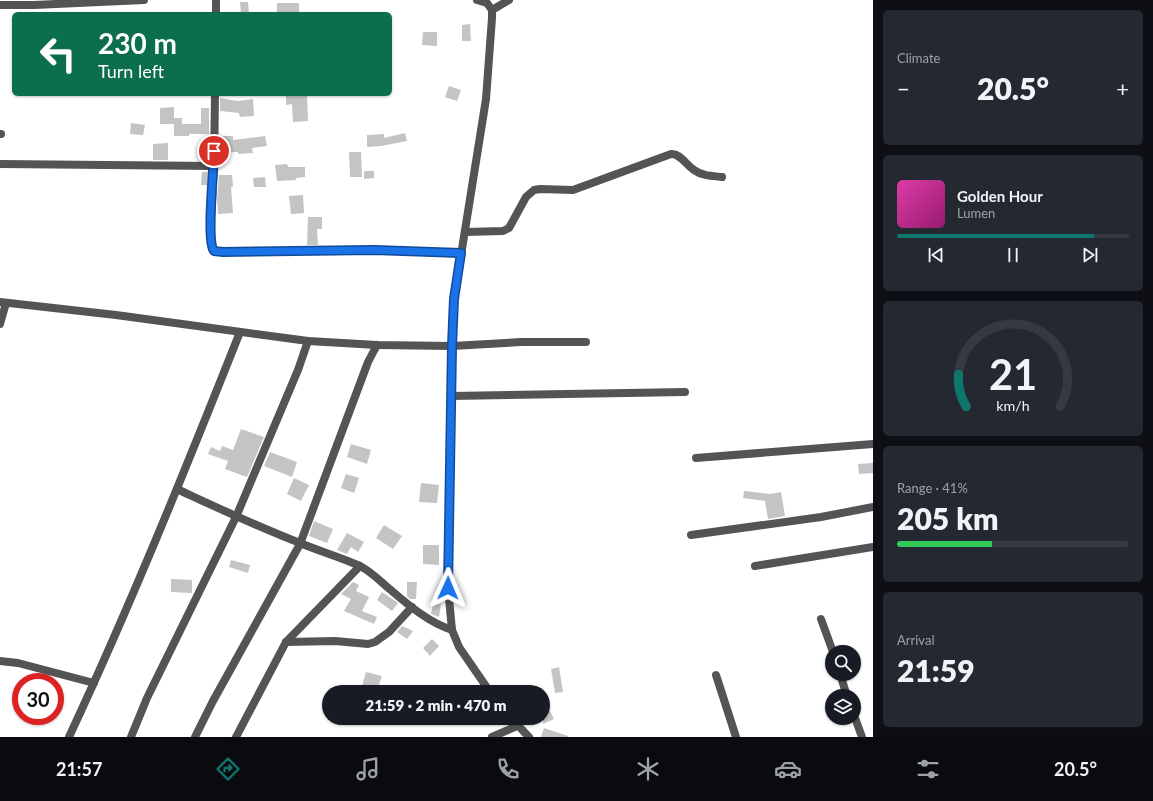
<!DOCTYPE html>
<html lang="en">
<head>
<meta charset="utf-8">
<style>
  :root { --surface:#171b24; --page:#242831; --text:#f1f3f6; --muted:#9ea1a6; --line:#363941; --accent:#0f766e }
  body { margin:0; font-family:Lato,sans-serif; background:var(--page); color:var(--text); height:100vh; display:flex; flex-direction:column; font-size:15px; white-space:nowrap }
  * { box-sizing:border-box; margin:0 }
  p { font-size:13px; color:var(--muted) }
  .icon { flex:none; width:22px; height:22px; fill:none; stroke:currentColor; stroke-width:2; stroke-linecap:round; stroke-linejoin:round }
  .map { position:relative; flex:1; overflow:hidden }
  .sheet { display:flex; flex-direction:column; gap:10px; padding:10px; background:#0d0f14; width:280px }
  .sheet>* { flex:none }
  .banner { position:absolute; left:12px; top:12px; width:380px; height:84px; border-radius:6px; box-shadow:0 1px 3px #0004; background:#0b6e4f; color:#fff; overflow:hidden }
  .buttons { position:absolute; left:825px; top:645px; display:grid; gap:8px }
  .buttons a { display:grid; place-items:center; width:36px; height:36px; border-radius:50%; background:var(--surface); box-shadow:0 1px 3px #0004; font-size:20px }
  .speed { position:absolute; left:12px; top:673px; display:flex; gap:8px; font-size:20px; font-weight:700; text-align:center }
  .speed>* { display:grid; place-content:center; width:52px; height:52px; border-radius:50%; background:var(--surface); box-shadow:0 1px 3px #0004; line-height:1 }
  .speed .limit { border:6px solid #d22; background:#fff; color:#111 }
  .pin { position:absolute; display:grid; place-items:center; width:34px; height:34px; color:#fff; margin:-17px; border:2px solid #fff; border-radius:50%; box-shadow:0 1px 4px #0007 }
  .me { position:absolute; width:44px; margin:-22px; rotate:1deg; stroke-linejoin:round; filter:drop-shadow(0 0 3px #0008) }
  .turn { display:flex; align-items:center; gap:14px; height:84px; padding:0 20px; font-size:18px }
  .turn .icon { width:52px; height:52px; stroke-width:2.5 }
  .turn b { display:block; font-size:28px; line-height:34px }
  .big { font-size:30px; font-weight:800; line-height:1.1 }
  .sheet .tile { flex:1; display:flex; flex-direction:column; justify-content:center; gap:6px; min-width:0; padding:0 14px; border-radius:6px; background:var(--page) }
  .sheet .dial { align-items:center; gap:0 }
  .dial svg { height:104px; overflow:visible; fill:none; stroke:var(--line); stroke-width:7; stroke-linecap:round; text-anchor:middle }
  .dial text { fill:var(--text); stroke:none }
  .song { display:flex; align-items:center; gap:12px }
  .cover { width:48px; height:48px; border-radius:6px; background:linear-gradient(135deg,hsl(320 70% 55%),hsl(320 70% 35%)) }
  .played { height:4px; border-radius:2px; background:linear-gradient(90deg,var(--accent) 85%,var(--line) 85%) }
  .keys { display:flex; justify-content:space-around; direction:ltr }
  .heat { display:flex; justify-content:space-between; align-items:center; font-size:22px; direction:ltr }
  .charge { height:6px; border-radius:3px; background:linear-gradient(90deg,#34c759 41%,var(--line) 0) }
  .trip { position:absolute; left:322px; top:685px; width:228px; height:40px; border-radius:20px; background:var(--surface); box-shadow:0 1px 3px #0004; font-weight:800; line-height:40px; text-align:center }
  .menu { display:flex; height:64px; justify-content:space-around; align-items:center; background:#090b0e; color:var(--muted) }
  .menu .icon { width:28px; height:28px }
  .menu .on { color:var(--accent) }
  .menu b { font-size:18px; color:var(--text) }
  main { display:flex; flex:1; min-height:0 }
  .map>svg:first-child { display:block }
  .building { fill:#c4c4c4 }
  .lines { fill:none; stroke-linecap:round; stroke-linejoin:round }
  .minor { stroke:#545454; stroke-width:8 }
  .route-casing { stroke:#114b97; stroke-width:10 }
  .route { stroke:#1a73e8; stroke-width:7 }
</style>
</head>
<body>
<main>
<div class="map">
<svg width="873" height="737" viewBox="0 0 873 737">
  <rect width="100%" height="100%" fill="#fff"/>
  <g class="building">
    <polygon points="240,2 248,2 249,14 241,14"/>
    <rect x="277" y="3" width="22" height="11"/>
    <polygon points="470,24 471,41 462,41 462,25"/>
    <polygon points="423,32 437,32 437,46 422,45"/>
    <polygon points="449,86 461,90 457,101 445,97"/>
    <polygon points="286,94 293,94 293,96 307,95 308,121 293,122 292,104 286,105"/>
    <polygon points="220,98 238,101 253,99 254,116 240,117 239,113 220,111"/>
    <polygon points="174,107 174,118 182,118 182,124 201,124 201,108 209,108 209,134 189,134 189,136 174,136 174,124 160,124 160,108"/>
    <polygon points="131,123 145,125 143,135 130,134"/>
    <polygon points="405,133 407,141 381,146 367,147 367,135 384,134 384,138"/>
    <polygon points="220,136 233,136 233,140 265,136 267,146 252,148 253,153 238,154 238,152 220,152"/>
    <polygon points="168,143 168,160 153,160 153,144"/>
    <polygon points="349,152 361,152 362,177 350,177"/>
    <polygon points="287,164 288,167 305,167 305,177 296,178 296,180 277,181 275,165"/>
    <polygon points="364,171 374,171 374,178 364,179"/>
    <polygon points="202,172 208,172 207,185 201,185"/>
    <polygon points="219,175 232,175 233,187 231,187 233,213 218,214 217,200"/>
    <polygon points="265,177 266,187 254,187 253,178"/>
    <polygon points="303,195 304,213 291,214 289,196"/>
    <polygon points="308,217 322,217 322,229 317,229 318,245 307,245"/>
    <polygon points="241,429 264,437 247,477 225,469 228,461 208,454 211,447 220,451 222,446 233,450"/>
    <polygon points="351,444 371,450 367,464 347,457"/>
    <polygon points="270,452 297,462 292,477 264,466"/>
    <polygon points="873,463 873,473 859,474 858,464"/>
    <polygon points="346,474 359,478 354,493 341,488"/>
    <polygon points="294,478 309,485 301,501 287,494"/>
    <polygon points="421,483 439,485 437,503 419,502"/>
    <polygon points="744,491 770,494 781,492 785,516 768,519 765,501 743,498"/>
    <polygon points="314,521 333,529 327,543 309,536"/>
    <polygon points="384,525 402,536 393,549 376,538"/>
    <polygon points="347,533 364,542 358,552 351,547 347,554 337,550"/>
    <polygon points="423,545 439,545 439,565 423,564"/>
    <polygon points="231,560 250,565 248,573 229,567"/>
    <polygon points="171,579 192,580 192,593 171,592"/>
    <polygon points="353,582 359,585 356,591 369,597 362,611 377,617 374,624 344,611 351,599 341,594"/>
    <polygon points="407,582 417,582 416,599 410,599 407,596"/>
    <polygon points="382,592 398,603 392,611 377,600"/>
    <polygon points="433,603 441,604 439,617 431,614"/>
    <polygon points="402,626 413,631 407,639 397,632"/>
    <polygon points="432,639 439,646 430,656 423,648"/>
    <polygon points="559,667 563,692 555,693 551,669"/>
    <polygon points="366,672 382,676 377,690 362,686"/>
    <polygon points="543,697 554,719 543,724"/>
    <polygon points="544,728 568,736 568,737 541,737"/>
  </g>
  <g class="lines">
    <g class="minor">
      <polyline points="477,0 487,3 492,10 492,18 486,99 454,299 452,346 448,588 452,630 459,647 490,692"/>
      <polyline points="0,5 34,5 144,0"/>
      <polyline points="492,10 509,0"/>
      <polyline points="216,14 216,0"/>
      <polyline points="215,94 214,166 210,234 212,247 214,251 223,252 374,250 461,253"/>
      <polyline points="0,134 1,134"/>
      <polyline points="0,164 214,166"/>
      <path d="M465 232 503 231 509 228 526 197 534 190 540 189 573 190 671 154C680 153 686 165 694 170 702 176 712 176 722 177"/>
      <polyline points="0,302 116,315 308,341 377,345 452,346 521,342 586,342"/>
      <polyline points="0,324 6,303"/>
      <polyline points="451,396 685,392"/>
      <polyline points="696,458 873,444"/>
      <path d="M177 489C218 508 258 527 300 543 319 551 340 557 360 566 370 571 378 579 386 586 406 603 427 622 452 630"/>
      <polyline points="691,535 821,517 873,507"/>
      <polyline points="755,566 873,547"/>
      <polyline points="821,619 833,652"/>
      <polyline points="286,642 335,641 368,644 375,642 389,632 412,607"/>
      <polyline points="0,661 18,663 94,683"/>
      <polyline points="840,674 847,696"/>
      <polyline points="716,675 736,737"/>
      <polyline points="854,715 862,737"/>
      <polyline points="511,718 529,737"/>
      <path d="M69 737C131 604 186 468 240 332"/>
      <polyline points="131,737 147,698 236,517 298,370 308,341"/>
      <polyline points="195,737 213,701 300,544 368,362 377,345"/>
      <polyline points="236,737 286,642 360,566"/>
      <polyline points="492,737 517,726"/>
    </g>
  </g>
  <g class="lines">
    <defs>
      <path id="route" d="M214 151C214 169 206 241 214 251L223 252 374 250 461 253 454 299 452 346 448 588"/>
    </defs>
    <use href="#route" class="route-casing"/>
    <use href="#route" class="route"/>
  </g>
</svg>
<div class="buttons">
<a><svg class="icon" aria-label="search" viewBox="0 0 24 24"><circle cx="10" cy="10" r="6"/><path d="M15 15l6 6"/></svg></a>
<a><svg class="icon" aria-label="layers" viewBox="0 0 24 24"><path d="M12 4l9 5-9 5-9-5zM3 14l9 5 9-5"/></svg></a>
</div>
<div class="speed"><div class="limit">30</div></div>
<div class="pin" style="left:214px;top:151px;background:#d93025"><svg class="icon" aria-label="arrive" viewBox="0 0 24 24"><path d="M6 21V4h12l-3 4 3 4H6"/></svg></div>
<svg class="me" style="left:448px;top:588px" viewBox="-20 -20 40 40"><path d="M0-17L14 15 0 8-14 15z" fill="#1a73e8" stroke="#fff" stroke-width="4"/></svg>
<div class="trip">21:59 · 2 min · 470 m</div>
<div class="banner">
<div class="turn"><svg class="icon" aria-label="left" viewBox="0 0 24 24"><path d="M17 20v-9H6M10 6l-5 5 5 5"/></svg><div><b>230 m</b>Turn left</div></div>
</div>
</div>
<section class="sheet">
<div class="tile"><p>Climate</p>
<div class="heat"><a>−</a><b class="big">20.5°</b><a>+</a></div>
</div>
<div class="tile">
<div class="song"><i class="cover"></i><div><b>Golden Hour</b><p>Lumen</p></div></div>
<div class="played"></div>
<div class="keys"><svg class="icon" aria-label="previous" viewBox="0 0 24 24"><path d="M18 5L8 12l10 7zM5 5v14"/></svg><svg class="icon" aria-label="pause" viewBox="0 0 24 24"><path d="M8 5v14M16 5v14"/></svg><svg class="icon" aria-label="next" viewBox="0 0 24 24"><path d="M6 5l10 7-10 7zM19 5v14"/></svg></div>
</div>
<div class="tile dial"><svg viewBox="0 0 100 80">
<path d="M14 69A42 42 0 1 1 86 69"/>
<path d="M14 69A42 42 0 0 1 8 44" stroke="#0f766e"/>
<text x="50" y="56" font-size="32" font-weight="700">21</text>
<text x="50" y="72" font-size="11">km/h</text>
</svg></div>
<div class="tile"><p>Range · 41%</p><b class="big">205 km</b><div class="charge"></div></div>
<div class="tile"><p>Arrival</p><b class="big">21:59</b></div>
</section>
</main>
<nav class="menu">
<b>21:57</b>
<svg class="icon on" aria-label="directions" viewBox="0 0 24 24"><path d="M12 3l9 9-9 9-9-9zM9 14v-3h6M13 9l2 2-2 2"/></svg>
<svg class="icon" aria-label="music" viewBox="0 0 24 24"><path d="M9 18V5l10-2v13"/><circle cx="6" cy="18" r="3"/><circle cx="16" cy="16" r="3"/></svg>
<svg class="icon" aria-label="phone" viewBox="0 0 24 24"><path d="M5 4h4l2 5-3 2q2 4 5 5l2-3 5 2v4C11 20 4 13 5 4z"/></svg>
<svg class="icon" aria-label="climate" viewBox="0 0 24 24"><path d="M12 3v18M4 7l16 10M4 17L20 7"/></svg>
<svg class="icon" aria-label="car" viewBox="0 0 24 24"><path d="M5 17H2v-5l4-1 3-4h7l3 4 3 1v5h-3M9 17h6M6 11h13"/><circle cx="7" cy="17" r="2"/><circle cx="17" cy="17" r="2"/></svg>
<svg class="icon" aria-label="filters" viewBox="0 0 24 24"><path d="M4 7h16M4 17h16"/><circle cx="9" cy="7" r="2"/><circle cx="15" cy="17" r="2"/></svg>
<b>20.5°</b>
</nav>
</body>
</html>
